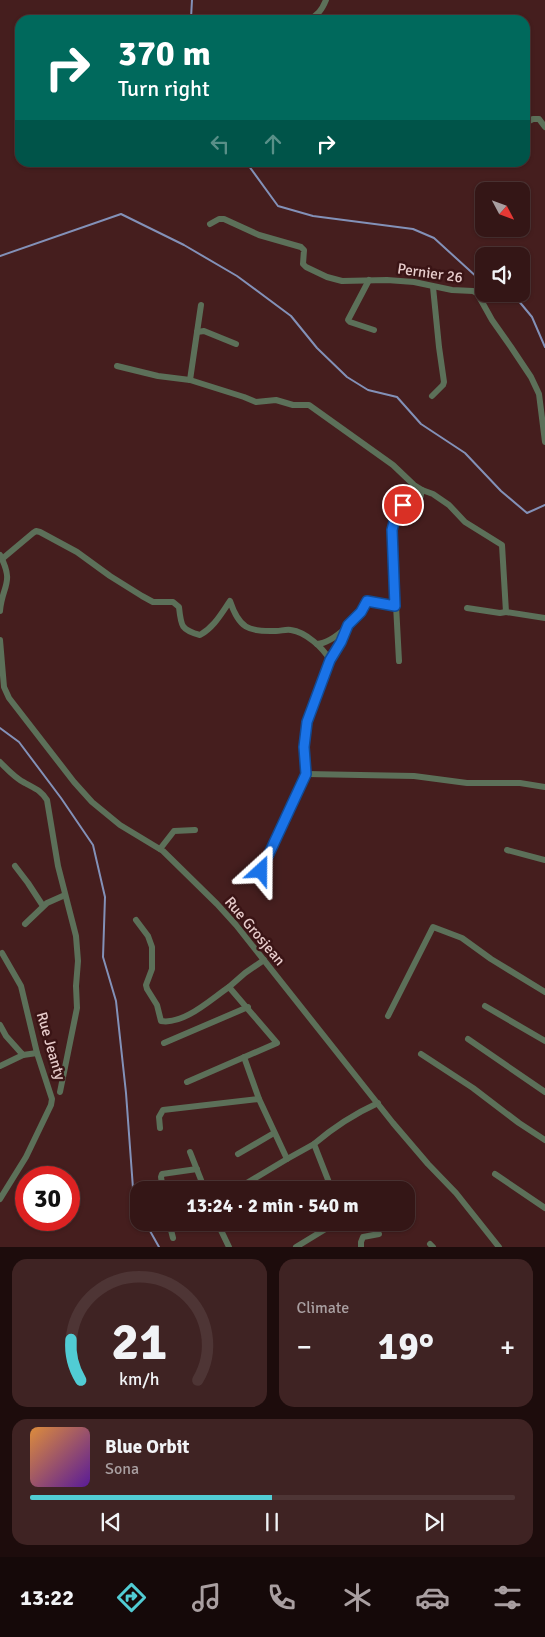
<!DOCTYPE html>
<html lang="en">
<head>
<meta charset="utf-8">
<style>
  :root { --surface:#341616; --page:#3f2323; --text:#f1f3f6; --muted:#a99fa1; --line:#4e3535; --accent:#51ccd4 }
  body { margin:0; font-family:Signika,sans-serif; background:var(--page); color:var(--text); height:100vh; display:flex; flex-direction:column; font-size:19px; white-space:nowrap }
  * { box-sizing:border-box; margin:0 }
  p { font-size:16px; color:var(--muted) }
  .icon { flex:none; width:28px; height:28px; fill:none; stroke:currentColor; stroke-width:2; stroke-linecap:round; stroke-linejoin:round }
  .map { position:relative; height:1247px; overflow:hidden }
  .panel { display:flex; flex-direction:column; gap:12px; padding:12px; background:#1d0c0c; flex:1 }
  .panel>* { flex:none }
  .top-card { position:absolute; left:15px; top:15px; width:515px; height:152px; border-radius:15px; box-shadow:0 1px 4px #0004,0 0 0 1px var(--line); background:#00695c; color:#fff; overflow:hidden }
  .needle { width:32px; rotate:131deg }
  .fabs { position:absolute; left:475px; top:182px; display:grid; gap:10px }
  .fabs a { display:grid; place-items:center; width:55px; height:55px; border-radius:10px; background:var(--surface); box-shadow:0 1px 4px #0004,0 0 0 1px var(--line); font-size:25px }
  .speed { position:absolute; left:15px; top:1166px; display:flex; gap:10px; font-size:25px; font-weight:700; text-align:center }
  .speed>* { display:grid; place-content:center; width:65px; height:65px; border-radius:50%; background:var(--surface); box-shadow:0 1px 4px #0004,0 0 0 1px var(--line); line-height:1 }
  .speed .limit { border:8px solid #d22; background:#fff; color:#111 }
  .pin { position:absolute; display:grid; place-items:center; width:42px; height:42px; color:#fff; margin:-21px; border:2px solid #fff; border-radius:50%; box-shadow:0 1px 5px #0007 }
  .me { position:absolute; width:55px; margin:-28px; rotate:24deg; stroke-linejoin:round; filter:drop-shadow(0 0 4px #0008) }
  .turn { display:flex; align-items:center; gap:18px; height:105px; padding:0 20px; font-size:22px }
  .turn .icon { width:65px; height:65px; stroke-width:2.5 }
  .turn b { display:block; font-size:35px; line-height:42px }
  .lanes { display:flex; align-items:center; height:48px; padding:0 20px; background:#0003; justify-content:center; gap:25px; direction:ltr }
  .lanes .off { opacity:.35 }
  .big { font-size:38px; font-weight:700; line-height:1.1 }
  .panel .card { flex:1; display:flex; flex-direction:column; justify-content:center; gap:8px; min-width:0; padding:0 18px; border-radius:15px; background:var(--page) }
  .panel .dial { align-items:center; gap:0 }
  .dial svg { height:130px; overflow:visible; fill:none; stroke:var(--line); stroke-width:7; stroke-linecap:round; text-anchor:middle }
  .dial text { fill:var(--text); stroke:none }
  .song { display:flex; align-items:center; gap:15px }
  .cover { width:60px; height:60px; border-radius:8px; background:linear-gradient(135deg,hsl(30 70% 55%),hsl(270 70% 35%)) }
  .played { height:5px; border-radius:2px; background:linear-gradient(90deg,var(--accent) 50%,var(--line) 50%) }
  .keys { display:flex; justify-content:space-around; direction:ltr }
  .heat { display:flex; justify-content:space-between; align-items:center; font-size:28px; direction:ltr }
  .panel .tiles { flex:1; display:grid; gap:12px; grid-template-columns:1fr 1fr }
  .card:last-child { grid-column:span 2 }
  .trip { position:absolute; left:130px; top:1181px; width:285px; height:50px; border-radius:15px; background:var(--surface); box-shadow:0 1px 4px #0004,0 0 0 1px var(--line); font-weight:700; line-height:50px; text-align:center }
  .tab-bar { display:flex; height:80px; justify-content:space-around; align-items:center; background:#150909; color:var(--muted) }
  .tab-bar .icon { width:35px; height:35px }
  .tab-bar .current { color:var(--accent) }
  .tab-bar b { font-size:22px; color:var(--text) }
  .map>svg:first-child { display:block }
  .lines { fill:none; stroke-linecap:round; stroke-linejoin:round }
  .stream { stroke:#8391b8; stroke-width:2 }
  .minor { stroke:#5c7059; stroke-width:6 }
  .route-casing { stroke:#114b97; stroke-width:12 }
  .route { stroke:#1a73e8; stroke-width:9 }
  .labels { text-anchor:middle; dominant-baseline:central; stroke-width:5; stroke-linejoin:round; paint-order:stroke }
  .street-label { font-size:15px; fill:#e8cdcc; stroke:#3a1415 }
</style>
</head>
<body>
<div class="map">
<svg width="545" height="1247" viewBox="0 0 545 1247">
  <rect width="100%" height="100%" fill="#451e1e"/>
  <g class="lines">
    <g class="stream">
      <polyline points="192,0 191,18 192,20"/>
      <polyline points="246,162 278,206 313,216 413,229 434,238 479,279 484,281"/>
      <polyline points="0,256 121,214 184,245 237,276 291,316 317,348 347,377 368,390 397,397 421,424 465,453 501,491 527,513 545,505"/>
      <polyline points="513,294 532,317 545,347"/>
      <polyline points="0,728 19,742 61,798 93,845 105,897 103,957 116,1001 126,1093 134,1202 139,1211"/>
      <polyline points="145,1222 159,1247"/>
    </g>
    <g class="minor">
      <path d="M308 20C318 15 322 10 326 0"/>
      <polyline points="525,123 533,119 539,119 545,127"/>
      <polyline points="210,224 219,219 224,219 259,235 301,247 304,250 303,264 306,267 327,277 342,281 387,280 414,282 452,290 473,291 477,293 492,320 511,347 531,377 539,394 545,442"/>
      <polyline points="369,280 348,320 350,322 374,330"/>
      <polyline points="197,332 204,331 236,344"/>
      <polyline points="117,366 158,376 190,380 244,397 256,402 276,400 293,405 309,405 393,465 414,485 422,490 433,494 449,505 465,522 502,545 506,612 545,618"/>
      <polyline points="190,380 201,305"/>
      <polyline points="432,396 443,385 444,382 439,347 433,287"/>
      <path d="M2 559 33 533 36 531 40 532 77 552 110 576 142 596 153 602H173L179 607C181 626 181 630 200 635 214 627 221 614 230 601 239 628 248 632 276 631 281 631 286 629 291 630 306 632 323 648 330 660"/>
      <polyline points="467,608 500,613 506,612"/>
      <path d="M0 611C2 585 15 584 0 555"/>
      <polyline points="0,640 4,687 9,698 74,782 92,802 120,825 163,851 217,904 236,925 393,1123 428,1164 456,1193 499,1247"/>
      <path d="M317 644C334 643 361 616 367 601L395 606"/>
      <polyline points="399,661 392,530 398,507 403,505 418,508 422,490"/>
      <path d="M0 762C7 769 15 778 25 783 34 788 41 790 47 800L58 866 76 936 78 961 76 986 77 1008 60 1092"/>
      <polyline points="306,774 414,776 467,783 520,783 545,787"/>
      <polyline points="160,849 174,831 195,830"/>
      <polyline points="507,850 545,860"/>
      <polyline points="15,866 28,883 43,906"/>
      <polyline points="261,871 306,774 304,747 307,722 330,660 341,642 348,625"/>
      <path d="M136 920 148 936 152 947V969L146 985 147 989 157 1005 161 1021C184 1025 211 999 229 987"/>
      <polyline points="25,924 47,903 65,895"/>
      <polyline points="485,1006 545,1041"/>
      <polyline points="388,1016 433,927 462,938 491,959 545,992"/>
      <polyline points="0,1025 6,1036 23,1055 37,1053"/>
      <polyline points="468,1039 545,1092"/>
      <polyline points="164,1043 248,1007"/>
      <polyline points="421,1054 473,1088 519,1123 545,1140"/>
      <polyline points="244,1057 259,1099 287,1159 314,1144"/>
      <polyline points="0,1066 23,1055"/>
      <polyline points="187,1082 277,1043 229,987 245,973 264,960"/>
      <polyline points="160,1128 159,1117 163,1110 259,1099"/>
      <polyline points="190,1152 205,1190"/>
      <polyline points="238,1154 274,1133"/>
      <polyline points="495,1174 545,1208"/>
      <polyline points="163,1190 161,1177 162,1174 197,1169"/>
      <polyline points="235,1190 287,1159"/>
      <path d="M332 1190 314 1144C334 1127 354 1114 378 1103"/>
      <polyline points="0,1199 26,1157 51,1105 52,1099 37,1053 21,986 2,953"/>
      <polyline points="169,1222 173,1238"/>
      <polyline points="217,1222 229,1247"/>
      <polyline points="252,1222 253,1224"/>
      <polyline points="430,1244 433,1247"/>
      <polyline points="296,1247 337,1222"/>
      <polyline points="361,1247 361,1242 363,1237 379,1234"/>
    </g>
  </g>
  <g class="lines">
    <defs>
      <polyline id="route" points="261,871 306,774 304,747 307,722 330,660 341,642 348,625 361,612 367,601 395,606 392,530 398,507 403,505"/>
    </defs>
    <use href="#route" class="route-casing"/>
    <use href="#route" class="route"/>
  </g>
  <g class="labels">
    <g class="street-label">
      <text transform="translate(430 273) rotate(8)">Pernier 26</text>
      <text transform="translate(255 931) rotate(50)">Rue Grosjean</text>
      <text transform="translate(51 1046) rotate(74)">Rue Jeanty</text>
    </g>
  </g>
</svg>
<div class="fabs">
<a><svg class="needle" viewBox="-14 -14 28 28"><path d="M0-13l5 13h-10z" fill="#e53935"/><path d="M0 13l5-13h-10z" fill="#a99fa1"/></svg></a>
<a><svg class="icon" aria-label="sound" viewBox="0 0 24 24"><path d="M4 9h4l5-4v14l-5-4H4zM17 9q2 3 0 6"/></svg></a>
</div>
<div class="speed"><div class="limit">30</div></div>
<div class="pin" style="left:403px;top:505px;background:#d93025"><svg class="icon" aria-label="arrive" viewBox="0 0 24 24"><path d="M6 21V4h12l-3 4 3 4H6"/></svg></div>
<svg class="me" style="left:261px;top:871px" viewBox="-20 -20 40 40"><path d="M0-17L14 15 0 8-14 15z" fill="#1a73e8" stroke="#fff" stroke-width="4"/></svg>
<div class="trip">13:24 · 2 min · 540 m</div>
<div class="top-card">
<div class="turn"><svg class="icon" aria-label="right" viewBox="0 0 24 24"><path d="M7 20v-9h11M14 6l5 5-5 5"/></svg><div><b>370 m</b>Turn right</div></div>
<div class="lanes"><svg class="icon off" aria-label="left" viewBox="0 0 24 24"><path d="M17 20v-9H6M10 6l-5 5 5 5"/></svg><svg class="icon off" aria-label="ahead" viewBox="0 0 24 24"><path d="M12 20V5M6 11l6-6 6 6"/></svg><svg class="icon" aria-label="right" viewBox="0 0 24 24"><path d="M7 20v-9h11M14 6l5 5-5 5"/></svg></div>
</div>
</div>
<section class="panel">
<div class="tiles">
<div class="card dial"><svg viewBox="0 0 100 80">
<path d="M14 69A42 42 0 1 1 86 69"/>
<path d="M14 69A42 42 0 0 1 8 44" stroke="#51ccd4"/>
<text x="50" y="56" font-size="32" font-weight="700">21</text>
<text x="50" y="72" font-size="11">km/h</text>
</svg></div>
<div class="card"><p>Climate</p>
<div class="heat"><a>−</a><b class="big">19°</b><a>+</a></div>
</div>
<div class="card">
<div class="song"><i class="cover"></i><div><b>Blue Orbit</b><p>Sona</p></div></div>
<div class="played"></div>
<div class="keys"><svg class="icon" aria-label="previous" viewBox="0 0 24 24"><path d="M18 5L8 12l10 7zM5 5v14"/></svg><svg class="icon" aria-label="pause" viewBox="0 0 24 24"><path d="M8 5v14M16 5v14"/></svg><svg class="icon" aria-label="next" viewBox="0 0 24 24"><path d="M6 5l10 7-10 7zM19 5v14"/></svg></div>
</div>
</div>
</section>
<nav class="tab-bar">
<b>13:22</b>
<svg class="icon current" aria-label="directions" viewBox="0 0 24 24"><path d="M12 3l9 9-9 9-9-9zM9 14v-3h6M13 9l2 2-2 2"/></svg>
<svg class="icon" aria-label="music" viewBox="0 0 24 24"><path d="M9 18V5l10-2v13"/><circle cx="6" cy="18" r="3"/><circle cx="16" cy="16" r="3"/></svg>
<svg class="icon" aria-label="phone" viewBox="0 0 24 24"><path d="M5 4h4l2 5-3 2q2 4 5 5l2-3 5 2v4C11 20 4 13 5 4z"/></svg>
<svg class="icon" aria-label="climate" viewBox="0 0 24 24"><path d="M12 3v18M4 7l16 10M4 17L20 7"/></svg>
<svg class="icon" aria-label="car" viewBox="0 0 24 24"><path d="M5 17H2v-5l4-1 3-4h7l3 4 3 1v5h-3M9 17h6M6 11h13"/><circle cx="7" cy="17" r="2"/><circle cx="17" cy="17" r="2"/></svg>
<svg class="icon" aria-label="filters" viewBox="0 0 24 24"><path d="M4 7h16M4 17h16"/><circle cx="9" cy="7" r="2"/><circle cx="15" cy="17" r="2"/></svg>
</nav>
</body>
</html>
